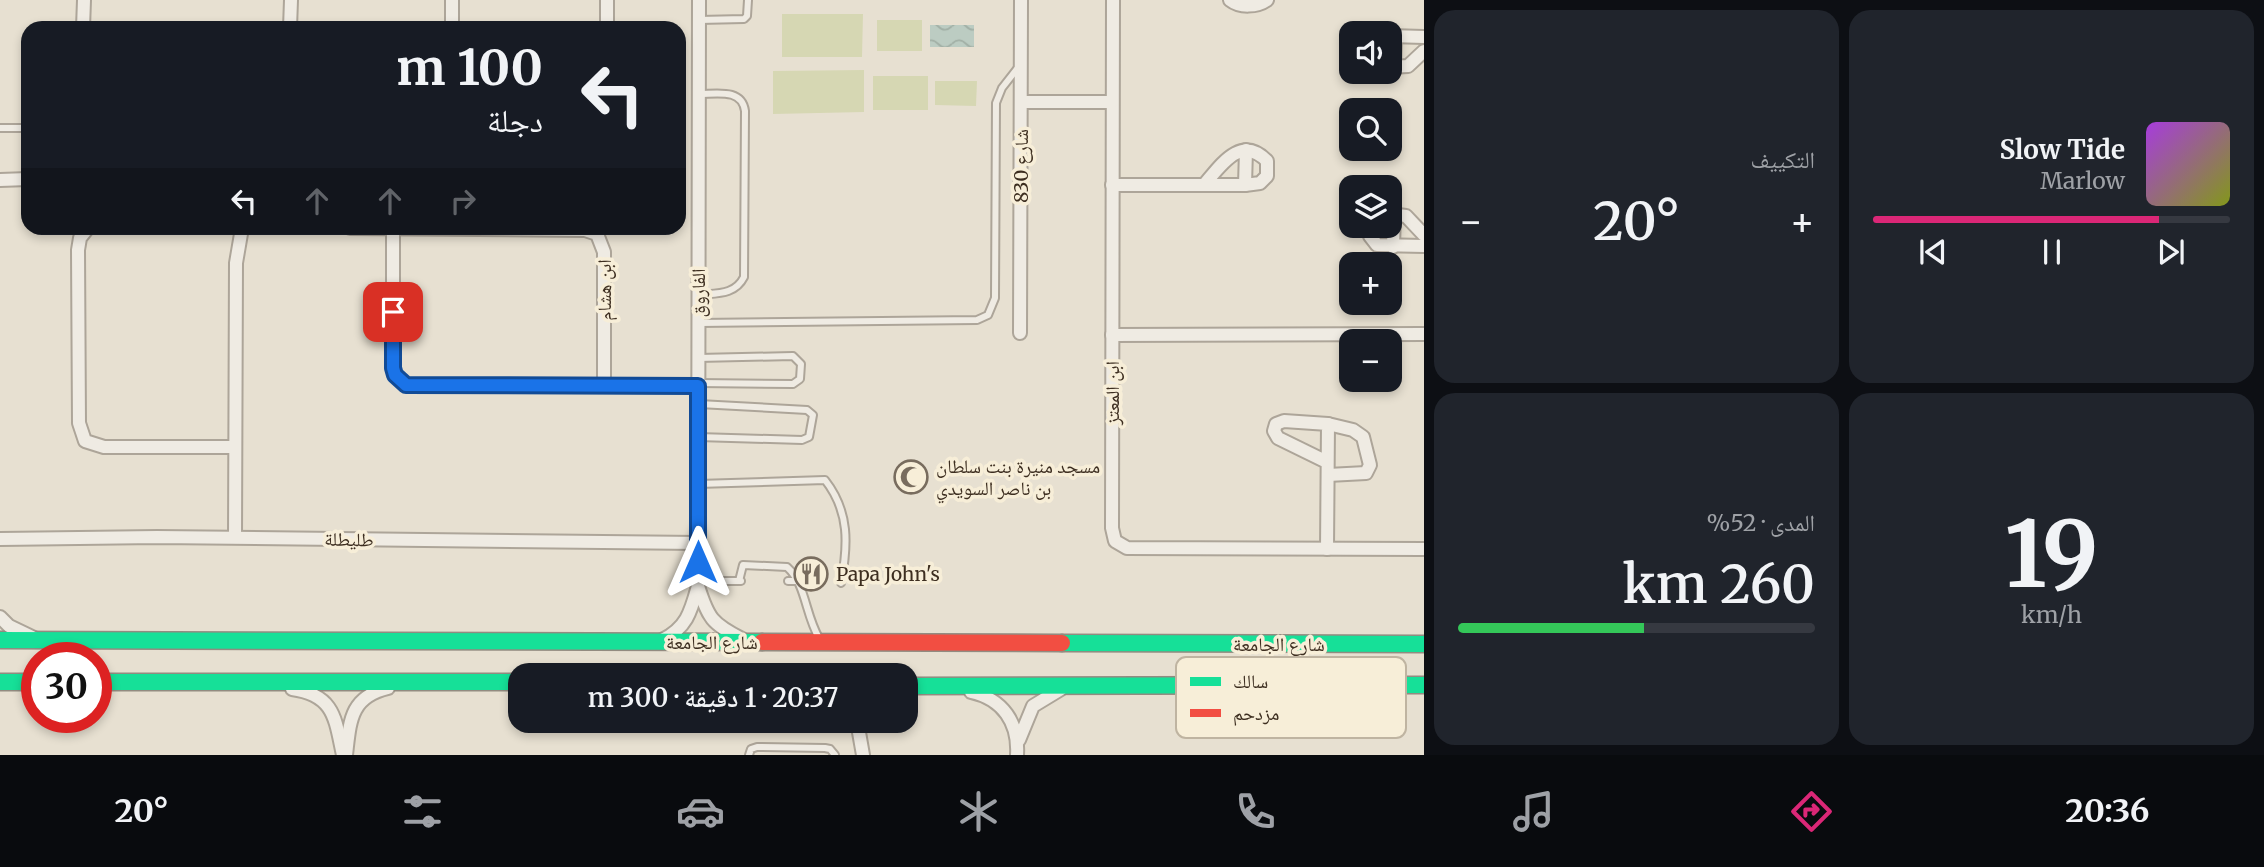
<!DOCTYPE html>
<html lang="ar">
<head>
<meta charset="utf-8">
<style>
  :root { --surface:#171b24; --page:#20242c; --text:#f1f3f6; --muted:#9ea1a6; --line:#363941; --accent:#db2777 }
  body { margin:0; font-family:Merriweather,"Noto Naskh Arabic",serif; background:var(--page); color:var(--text); direction:rtl; height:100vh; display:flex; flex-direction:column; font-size:26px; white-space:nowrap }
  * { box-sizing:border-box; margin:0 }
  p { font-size:23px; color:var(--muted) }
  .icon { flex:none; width:38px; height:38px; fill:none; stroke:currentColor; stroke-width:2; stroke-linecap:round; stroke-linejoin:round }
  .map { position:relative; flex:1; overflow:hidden; direction:ltr }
  .side { display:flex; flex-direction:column; gap:10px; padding:10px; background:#0d0f14; width:840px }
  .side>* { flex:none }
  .hud { position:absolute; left:21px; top:21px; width:665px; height:214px; border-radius:21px; box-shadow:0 4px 10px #0003; direction:rtl; background:#171b24; color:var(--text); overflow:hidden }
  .controls { position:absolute; left:1339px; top:21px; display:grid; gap:14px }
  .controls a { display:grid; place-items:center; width:63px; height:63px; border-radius:14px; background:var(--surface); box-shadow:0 4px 10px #0003; font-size:35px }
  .speed { position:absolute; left:21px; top:642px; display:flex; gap:14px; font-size:35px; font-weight:700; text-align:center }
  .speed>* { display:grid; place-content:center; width:91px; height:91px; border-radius:50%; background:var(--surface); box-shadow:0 4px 10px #0003; line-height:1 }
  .speed .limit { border:10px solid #d22; background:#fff; color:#111 }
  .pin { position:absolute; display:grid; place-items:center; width:60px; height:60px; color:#fff; margin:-30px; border-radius:14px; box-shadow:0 4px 10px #0006 }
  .me { position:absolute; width:77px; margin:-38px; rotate:0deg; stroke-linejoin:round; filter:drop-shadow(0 0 5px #0008) }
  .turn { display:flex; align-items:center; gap:24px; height:147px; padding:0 28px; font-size:32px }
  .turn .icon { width:91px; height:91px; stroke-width:2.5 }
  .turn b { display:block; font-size:49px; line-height:60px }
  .lanes { display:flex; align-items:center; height:66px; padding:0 28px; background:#0003; justify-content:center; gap:35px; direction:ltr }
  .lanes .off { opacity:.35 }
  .big { font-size:52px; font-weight:600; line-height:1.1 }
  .side .card { flex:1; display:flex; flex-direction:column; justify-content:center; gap:10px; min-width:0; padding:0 24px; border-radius:21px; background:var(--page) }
  .side .dial { align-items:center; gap:0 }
  .dial b { font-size:91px; line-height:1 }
  .song { display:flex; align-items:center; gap:21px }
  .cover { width:84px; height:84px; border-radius:10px; background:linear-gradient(135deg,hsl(280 70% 55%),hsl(70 70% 35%)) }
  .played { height:7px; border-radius:4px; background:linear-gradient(90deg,var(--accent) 80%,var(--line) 80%) }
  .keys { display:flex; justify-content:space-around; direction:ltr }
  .heat { display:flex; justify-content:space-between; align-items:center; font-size:38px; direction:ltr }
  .charge { height:10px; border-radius:5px; background:linear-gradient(90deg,#34c759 52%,var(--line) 0) }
  .side .tiles { flex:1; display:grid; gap:10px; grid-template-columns:repeat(2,1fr) }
  .trip { position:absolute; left:508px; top:663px; width:410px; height:70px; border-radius:21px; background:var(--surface); box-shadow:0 4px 10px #0003; font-weight:600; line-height:70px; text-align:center; direction:rtl }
  .tab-bar { display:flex; height:112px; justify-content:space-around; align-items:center; background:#090b0e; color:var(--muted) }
  .tab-bar .icon { width:49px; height:49px }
  .tab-bar .active { color:var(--accent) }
  .tab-bar b { font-size:32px; color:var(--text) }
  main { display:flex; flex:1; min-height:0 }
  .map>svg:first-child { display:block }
  .grass { fill:#d6d7b3 }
  .water { fill:url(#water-waves) }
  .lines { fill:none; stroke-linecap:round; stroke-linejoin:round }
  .lane-casing { stroke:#ada599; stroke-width:10 }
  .street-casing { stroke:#ada599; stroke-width:16 }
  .fast-casing { stroke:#928b80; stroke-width:19 }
  .jam-casing { stroke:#928b80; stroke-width:19 }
  .lane { stroke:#efebe3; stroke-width:6 }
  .street { stroke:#efebe3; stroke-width:12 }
  .fast { stroke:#16e098; stroke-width:16 }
  .jam { stroke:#f24e42; stroke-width:16 }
  .route-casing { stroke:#114b97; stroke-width:18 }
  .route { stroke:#1a73e8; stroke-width:12 }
  .labels { text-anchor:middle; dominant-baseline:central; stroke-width:7; stroke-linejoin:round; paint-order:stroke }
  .street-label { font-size:19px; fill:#3d2e20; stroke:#f7eed8 }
  .poi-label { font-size:19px; fill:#3d2e20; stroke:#f7eed8; text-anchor:start }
  .key { fill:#f7eed8; stroke:#bfb4a1; stroke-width:2 }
  .key-label { font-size:19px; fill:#3d2e20 }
</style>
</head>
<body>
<main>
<section class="side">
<div class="tiles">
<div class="card">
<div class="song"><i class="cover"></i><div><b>Slow Tide</b><p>Marlow</p></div></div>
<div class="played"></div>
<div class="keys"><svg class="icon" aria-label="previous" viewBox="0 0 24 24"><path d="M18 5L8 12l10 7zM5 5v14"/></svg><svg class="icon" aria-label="pause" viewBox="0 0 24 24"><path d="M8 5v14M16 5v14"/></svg><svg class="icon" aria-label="next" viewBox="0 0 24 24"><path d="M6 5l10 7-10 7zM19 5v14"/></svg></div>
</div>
<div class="card"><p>التكييف</p>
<div class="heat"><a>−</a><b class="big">20°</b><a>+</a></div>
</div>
<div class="card dial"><b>19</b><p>km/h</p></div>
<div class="card"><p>المدى · 52%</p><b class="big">260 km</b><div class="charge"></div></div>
</div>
</section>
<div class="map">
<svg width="1424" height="755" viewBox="0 0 1424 755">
  <defs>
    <pattern id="water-waves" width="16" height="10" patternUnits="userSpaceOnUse" patternTransform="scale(1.75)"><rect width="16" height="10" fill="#bcccc2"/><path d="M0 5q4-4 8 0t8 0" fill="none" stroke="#a2b0a6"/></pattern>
  </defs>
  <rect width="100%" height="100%" fill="#e7e0d1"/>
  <g class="grass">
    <polygon points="782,14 863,14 862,57 782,57"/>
    <rect x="877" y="20" width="45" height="31"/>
    <polygon points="864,70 864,112 773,114 773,71"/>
    <rect x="873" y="76" width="55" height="34"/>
    <polygon points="935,81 977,81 976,106 935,105"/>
  </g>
  <rect class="water" x="930" y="25" width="44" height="22"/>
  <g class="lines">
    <defs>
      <g id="lane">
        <polyline points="699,20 744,19 747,16 748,0"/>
        <path d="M699 94C716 94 742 88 745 111L744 277C735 295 717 293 699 295"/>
        <polyline points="0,128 28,128"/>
        <polyline points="699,323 977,320 988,315 995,298 996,103 1002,88 1020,65"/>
        <polyline points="698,383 793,384 800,379 801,364 793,356 698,358"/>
        <polyline points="698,437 802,440 809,437 813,415 807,410 699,404"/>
        <path d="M698 484 825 480C850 512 848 545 841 583"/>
        <polyline points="698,581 741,581"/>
        <path d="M739 581 743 565 787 567C806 584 805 614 819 638"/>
        <polyline points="788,581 800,581"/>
        <polyline points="749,755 751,749 757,747 825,748 830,749 835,755"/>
      </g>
      <g id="street">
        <polyline points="607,0 607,28"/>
        <polyline points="1113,0 1112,528 1115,541 1127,548 1424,549"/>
        <path d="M1230 0C1240 8 1257 7 1267 0"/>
        <polyline points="83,28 84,0"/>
        <polyline points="290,28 291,0"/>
        <polyline points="452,28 452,0"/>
        <polyline points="1390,36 1424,37"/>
        <polyline points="1390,67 1408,66 1424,51"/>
        <polyline points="1394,68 1395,36"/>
        <polyline points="1021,102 1112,102"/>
        <polyline points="0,180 28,179"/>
        <path d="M1112 185H1245L1260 183 1267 176V161C1241 134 1221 165 1204 185"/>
        <polyline points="1245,185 1246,150"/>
        <polyline points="1390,214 1406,216 1424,235"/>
        <polyline points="1371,226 1370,236 1377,245 1424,246"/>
        <polyline points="88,228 80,238 78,250 79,423 85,441 104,447 235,447"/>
        <polyline points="350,228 585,230 597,234 604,252 604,386"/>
        <polyline points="393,228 393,367 395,375 406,385 698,386"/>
        <polyline points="1393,247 1394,213"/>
        <polyline points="1020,333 1021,0"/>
        <polyline points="1112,335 1424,334"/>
        <polyline points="1328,424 1353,430 1363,437 1370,465 1366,473 1328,475"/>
        <polyline points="235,537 236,263 242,228"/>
        <polyline points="0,539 157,537 698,543"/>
        <polyline points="1327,549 1328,424 1284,421 1276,424 1274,431 1278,438 1327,462"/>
        <path d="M698 586C708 618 712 624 742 639"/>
        <polyline points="0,617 9,626 34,638"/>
        <path d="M662 640C687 628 691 611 698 586L699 0"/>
        <path d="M292 689C335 695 335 719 343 755"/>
        <path d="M971 692C1003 699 1019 723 1017 755"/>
        <polyline points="857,721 863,755"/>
        <polyline points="1019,740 1033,706 1061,689"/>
        <path d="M346 755C350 721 350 697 388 688"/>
      </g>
      <g id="fast">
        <polyline points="0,640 762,642"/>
        <polyline points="1062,643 1424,644"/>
        <polyline points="0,682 37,682"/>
        <polyline points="96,682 520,682"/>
        <polyline points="905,686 1424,685"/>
      </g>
      <polyline id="jam" points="762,642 1062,643"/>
    </defs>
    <use href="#lane" class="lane-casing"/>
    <use href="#street" class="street-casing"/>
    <use href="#fast" class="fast-casing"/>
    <use href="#jam" class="jam-casing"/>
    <use href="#lane" class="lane"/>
    <use href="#street" class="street"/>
    <use href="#fast" class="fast"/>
    <use href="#jam" class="jam"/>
  </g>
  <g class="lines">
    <defs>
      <polyline id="route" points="393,312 393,368 395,375 406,385 698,386 698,562"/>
    </defs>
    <use href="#route" class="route-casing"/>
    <use href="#route" class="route"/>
  </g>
  <defs>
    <symbol id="mosque-ring" viewBox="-11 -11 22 22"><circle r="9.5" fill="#f7eed8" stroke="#786c5e" stroke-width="1.5"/><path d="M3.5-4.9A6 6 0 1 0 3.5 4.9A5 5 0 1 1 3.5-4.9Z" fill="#786c5e"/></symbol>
    <symbol id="restaurant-ring" viewBox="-11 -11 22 22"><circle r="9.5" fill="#f7eed8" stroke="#786c5e" stroke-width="1.5"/><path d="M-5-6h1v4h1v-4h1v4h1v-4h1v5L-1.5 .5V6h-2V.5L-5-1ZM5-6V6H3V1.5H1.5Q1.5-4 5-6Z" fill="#786c5e"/></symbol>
  </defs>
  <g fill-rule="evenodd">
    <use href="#mosque-ring" x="892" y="458" width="38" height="38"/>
    <use href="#restaurant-ring" x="792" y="555" width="38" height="38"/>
  </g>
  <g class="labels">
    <g class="street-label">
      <text transform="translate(1021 166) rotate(-90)">شارع 830</text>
      <text transform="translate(604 290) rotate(-90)">ابن هشام</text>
      <text transform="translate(698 293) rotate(-90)">الفاروق</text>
      <text transform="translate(1112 393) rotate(-90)">ابن المعتز</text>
      <text transform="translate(349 539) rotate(1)">طليطلة</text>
      <text x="712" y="642">شارع الجامعة</text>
      <text x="1279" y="644">شارع الجامعة</text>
    </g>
    <g class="poi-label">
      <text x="936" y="466">مسجد منيرة بنت سلطان<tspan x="936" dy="22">بن ناصر السويدي</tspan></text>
      <text x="836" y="574">Papa John's</text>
    </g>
  </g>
  <rect x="1176" y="657" width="230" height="81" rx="10" class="key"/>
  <rect x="1190" y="677" width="31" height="9" fill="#16e098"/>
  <rect x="1190" y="709" width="31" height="8" fill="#f24e42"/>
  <g class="key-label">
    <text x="1233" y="688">سالك</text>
    <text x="1233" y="720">مزدحم</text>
  </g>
</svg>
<div class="controls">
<a><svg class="icon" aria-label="sound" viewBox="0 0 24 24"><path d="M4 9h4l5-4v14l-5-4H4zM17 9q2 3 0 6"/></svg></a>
<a><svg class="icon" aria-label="search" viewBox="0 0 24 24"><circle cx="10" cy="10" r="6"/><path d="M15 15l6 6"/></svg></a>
<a><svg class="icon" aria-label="layers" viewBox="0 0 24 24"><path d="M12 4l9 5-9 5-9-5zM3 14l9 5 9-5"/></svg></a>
<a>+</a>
<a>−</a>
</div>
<div class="speed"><div class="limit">30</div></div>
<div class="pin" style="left:393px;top:312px;background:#d93025"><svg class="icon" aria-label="arrive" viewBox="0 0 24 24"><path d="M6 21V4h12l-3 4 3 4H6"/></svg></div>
<svg class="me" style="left:698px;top:562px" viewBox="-20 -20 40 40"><path d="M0-17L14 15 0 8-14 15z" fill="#1a73e8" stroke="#fff" stroke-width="4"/></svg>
<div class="trip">20:37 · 1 دقيقة · 300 m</div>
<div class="hud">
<div class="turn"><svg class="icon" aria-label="left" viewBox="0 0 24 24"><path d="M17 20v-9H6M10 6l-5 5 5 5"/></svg><div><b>100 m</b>دجلة</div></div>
<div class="lanes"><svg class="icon" aria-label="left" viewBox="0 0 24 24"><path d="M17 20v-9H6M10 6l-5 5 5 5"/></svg><svg class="icon off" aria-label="ahead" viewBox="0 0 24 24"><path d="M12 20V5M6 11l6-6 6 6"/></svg><svg class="icon off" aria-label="ahead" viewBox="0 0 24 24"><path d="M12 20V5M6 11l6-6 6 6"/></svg><svg class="icon off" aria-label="right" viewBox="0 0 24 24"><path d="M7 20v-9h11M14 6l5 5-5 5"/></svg></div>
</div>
</div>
</main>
<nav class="tab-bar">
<b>20:36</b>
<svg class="icon active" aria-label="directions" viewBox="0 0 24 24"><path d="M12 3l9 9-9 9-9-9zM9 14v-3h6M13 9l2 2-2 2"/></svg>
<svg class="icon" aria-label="music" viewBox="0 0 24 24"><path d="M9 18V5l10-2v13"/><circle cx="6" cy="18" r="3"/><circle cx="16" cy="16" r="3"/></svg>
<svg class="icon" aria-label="phone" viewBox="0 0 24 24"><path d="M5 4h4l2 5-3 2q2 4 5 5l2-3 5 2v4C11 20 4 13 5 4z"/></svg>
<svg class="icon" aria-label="climate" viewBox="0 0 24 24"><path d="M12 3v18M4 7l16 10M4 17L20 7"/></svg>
<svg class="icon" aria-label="car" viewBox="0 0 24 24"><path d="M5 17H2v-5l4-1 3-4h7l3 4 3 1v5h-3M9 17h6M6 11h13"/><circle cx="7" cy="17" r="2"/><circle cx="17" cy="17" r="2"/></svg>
<svg class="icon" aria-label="filters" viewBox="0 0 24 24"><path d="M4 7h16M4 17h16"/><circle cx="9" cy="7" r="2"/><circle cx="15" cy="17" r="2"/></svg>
<b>20°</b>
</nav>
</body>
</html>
